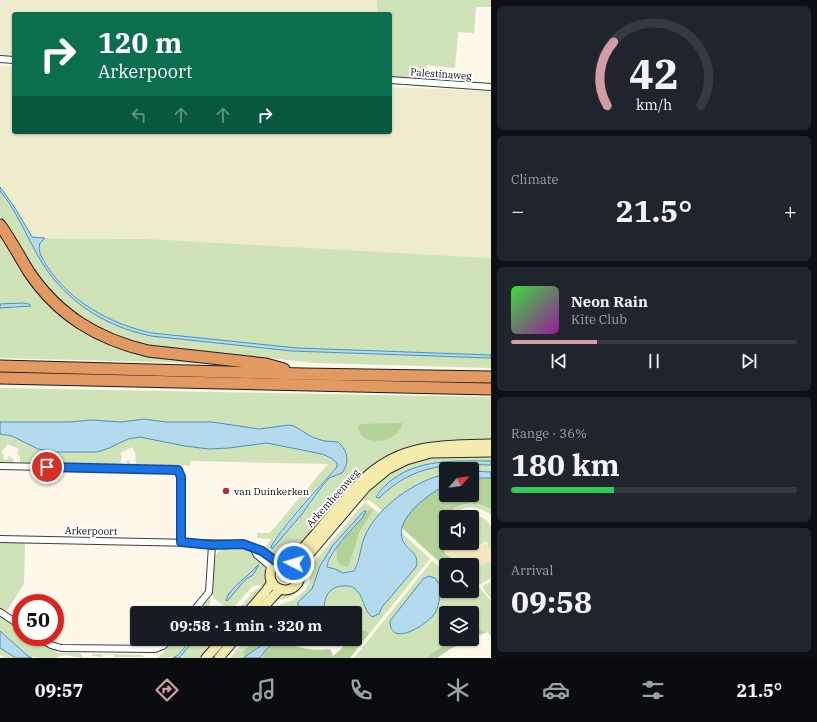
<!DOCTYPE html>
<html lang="en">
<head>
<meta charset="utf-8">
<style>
  :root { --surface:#171b24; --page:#20242c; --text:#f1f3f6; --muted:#9ea1a6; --line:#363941; --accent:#d19da3 }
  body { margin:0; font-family:"IBM Plex Serif",serif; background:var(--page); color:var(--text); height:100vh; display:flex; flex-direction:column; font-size:15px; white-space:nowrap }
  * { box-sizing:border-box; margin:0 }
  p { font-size:13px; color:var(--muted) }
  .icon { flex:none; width:22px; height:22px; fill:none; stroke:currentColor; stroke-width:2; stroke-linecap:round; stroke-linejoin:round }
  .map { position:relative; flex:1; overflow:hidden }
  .side { display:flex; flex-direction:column; gap:6px; padding:6px; background:#0d0f14; width:326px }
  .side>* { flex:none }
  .hud { position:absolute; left:12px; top:12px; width:380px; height:122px; border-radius:4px; box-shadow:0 1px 3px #0004; background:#0b6e4f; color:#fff; overflow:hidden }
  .needle { width:26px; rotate:62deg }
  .controls { position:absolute; left:439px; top:462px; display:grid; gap:8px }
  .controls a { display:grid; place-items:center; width:40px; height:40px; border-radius:4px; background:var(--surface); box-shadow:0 1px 3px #0004; font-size:20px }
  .speed { position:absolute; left:12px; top:594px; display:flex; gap:8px; font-size:20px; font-weight:700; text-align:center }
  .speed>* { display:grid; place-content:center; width:52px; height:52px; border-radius:50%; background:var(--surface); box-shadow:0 1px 3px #0004; line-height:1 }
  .speed .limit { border:6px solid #d22; background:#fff; color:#111 }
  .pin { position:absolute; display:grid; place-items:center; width:34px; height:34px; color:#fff; margin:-17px; border:2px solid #fff; border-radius:50%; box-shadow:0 1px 4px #0007 }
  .me { position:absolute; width:44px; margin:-22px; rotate:275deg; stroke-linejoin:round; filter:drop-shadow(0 0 3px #0008) }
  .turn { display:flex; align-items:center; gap:14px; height:84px; padding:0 20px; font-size:18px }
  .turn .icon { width:52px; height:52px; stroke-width:2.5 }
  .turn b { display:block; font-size:28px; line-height:34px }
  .lanes { display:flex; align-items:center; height:38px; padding:0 20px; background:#0003; justify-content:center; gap:20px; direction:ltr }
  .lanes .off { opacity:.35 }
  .big { font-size:30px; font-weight:700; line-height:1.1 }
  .side .widget { flex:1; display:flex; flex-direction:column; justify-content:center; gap:6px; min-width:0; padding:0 14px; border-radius:6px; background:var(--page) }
  .side .dial { align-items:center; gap:0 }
  .dial svg { height:104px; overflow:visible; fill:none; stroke:var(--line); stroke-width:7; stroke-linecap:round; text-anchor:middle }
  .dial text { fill:var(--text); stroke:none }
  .song { display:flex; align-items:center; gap:12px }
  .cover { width:48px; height:48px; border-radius:6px; background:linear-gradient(135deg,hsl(120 70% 55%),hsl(300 70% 35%)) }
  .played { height:4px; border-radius:2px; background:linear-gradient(90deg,var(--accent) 30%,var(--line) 30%) }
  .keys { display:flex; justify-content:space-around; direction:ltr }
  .heat { display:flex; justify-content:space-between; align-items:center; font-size:22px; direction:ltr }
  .charge { height:6px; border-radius:3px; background:linear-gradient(90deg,#34c759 36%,var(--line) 0) }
  .trip { position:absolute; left:130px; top:606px; width:232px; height:40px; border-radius:4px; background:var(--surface); box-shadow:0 1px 3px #0004; font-weight:700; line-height:40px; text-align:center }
  .tabs { display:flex; height:64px; justify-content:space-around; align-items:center; background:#090b0e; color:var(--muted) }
  .tabs .icon { width:28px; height:28px }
  .tabs .selected { color:var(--accent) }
  .tabs b { font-size:18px; color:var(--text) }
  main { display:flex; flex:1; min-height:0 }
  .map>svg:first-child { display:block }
  .farmland { fill:#efebcd }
  .green { fill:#cfe2b8; fill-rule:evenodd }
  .forest { fill:#b4d19a }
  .sand { fill:#f3e5bc }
  .water { fill:#b5daee; stroke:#4490bd }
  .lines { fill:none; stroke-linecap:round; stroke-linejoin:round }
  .street-casing { stroke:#3d3d3d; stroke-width:8 }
  .secondary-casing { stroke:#2c2c2c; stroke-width:11 }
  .highway-casing { stroke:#1b1b1b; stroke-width:13 }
  .street { stroke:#fff; stroke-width:6 }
  .secondary { stroke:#f5ebac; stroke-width:9 }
  .highway { stroke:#e39962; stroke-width:11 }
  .route-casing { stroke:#114b97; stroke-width:10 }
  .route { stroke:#1a73e8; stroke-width:7 }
  .poi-dot { fill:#a9333d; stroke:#fff; stroke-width:1.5 }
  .labels { text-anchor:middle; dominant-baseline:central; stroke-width:4; stroke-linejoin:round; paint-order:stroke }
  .street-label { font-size:10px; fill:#0a0a0a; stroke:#fff }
  .poi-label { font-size:10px; fill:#0a0a0a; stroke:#fff; text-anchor:start }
</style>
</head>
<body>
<main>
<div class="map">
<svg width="491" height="658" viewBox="0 0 491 658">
  <rect width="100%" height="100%" fill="#fdf8ea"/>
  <g class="farmland">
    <polygon points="0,0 476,0 474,33 458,32 455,68 427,65 426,80 390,14 14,14 14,57 0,56"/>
    <polygon points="0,66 14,67 14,132 390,132 390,87 491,91 491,258 150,239 32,237 13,205 0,187"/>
  </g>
  <g class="green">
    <polygon points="377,0 491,0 491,7 476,7 474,33 458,32 455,68 427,65 426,80 390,78 390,14 377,14"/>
    <polygon points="0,191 16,214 42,263 62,289 87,310 117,326 128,330 151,336 292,351 491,358 491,368 317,363 161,347 131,341 110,334 91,324 73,312 55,295 40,277 0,216"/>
    <polygon points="0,229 11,247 87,331 228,364 0,358 0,308 29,307 29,304 0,304"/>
    <path d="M45 238 150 239 491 258V355C426 352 361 353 297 348 273 346 249 343 225 341 189 337 150 337 117 323 89 311 65 292 48 266 42 257 33 246 45 238Z"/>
    <path d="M0 388 491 397V442L418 447 297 552C283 559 277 558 264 550L271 539 257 538V533H270L328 464 190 461V466H188L187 465H175L174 467 126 466 127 461 129 460 131 464 136 463 135 452H134L132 447 120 453 122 457 121 459 120 466 20 464V456L17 454 19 449 7 444 5 449 3 448 2 454H4L3 459 7 460 9 456 13 459 14 463H0V434L12 436 38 449 56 452H97L109 448 128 439 140 437 185 446 209 449 229 448 267 443 322 454 327 456 337 463V467C323 481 275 531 272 548L311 503 323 485 329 478 336 477 347 455 338 442 324 441 312 437 294 426 259 429 212 422H166L144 419 121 422 92 420 69 422H0Z"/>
    <path d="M491 454V461C447 462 408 458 376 495L377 498H379C414 464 445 464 491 465V472L472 471V469H446V474C421 480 401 493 383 511L369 500H362L311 559C304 576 310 588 289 597 283 600 280 601 275 597 285 591 300 594 303 579 305 574 303 569 305 563L367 488 385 473 426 456Z"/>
    <polygon points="366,503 380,514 366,534 354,571 343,573 327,566 336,548 336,556 351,555 370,509 366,512 364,511 333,545 316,576 312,589 298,602 298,613 292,613 293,606 279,608 274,613 269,613 277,606 293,600 304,591 309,583 312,567 314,562 363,504"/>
    <path d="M474 503 489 507 491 509V515C478 505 464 505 451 515L449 513 458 506Z"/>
    <path d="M469 515C477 515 489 518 491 527 491 533 491 541 491 547L489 549 487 548 488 543 486 541 474 549 472 548 471 546 479 534 476 529H472V517H462Z"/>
    <path d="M402 533 430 559 369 634 365 630 355 632V613H325C322 598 330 585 346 586 350 586 353 587 355 589 360 593 362 600 364 606L382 609V607L415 567C420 553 402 547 402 533Z"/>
    <polygon points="0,542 25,543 24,584 6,612 0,608"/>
    <path d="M227 547C232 547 236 547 240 548 257 552 274 571 265 589L260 585 253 586 234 607C232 608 231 609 228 608 225 608 212 597 212 594 211 592 213 587 213 585 214 571 210 551 227 547Z"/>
    <polygon points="491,560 491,578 479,585 474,574 473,567"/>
    <path d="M432 561 446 572V591L472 592 480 588 491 601V637L487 632 479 629 472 631V613H446V639H456L437 650 427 658H354ZM429 576C432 578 435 578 437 581 445 590 436 612 429 619 423 626 412 631 404 634L390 621 423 579Z"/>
    <circle cx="285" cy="575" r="8"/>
    <polygon points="491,581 491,599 482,587"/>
    <path d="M256 589H259L263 591 243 613H217V612L216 611 214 613H197L209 599 211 601 209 605 211 607 217 605C220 607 224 611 228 612 238 614 249 595 256 589Z"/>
    <path d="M0 616 21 630V637H31L47 647 57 650V653H80L84 658C77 658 71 655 65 655 60 655 57 658 53 658 45 658 35 658 28 656L0 631Z"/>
    <polygon points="175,639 192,639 175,657 158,658"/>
    <polygon points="195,639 218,639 202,658 179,658"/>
    <polygon points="246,639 250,639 248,642 249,645 245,650 244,655 246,656 243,658 230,658"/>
    <polygon points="0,648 16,658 5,658 0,655"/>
    <polygon points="93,654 142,655 144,657 114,657 114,655 103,655 102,657 92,656 92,655"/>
  </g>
  <g class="forest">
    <path d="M402 423C401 427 401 430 398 432 389 443 361 446 358 427L361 424Z"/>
    <path d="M472 478H491V509C479 501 459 501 449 513L453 517H446V543H448L444 550 445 553 460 565H446V568L402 528C407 509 429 493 446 485V495H472Z"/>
    <path d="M370 509 373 511 372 512C367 520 361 528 358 537 355 545 351 563 347 567L341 565 337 561 336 548 366 512Z"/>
    <polygon points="294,606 292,613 274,613 283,607"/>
    <polygon points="479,629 487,632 472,638 472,631"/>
    <path d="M362 630 367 631 369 634 350 658H262C263 652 265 649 271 646 284 639 294 647 308 649 315 650 322 650 330 649L333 656 340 650 349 639H355V632Z"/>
    <polygon points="250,639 271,639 246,656 244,655 243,652 249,645 248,642"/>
    <polygon points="456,639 471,639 450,649 437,658 427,658 437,650"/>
  </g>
  <path class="sand" d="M472 530H476L478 534 470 546 472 550 477 549 486 542 487 544V550L491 548V560L484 564 473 567H472V565C458 565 455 563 445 553V549H447L449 543H456L460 546 464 543H472Z"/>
  <g class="water">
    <path d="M0 187 13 205 31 235 32 237 45 238 40 243C37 252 43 259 47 266 71 302 110 324 152 333L297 348 491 355V358L292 351 151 336C102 326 61 298 37 254 25 233 16 210 0 191Z"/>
    <polygon points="23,303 29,304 31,306 0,308 0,304"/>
    <path d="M144 419 166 422H212L259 429 289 425 294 426 312 437 324 441 338 442C348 451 350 462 342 473L329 478 323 485 302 514 272 549 271 547 273 543C292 515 315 492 337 467V463L331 458 322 454 267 443 229 448 209 449 185 446 140 437 128 439 109 448 97 452H56L38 449 12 436 0 434V422H69L92 420 121 422Z"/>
    <path d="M491 461V465C445 464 414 464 379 498L376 497C379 491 384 487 388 483 417 458 456 461 491 461Z"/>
    <polygon points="472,471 491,472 491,478 472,478"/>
    <path d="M446 474V485C430 493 393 519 403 541 408 551 420 553 416 567L382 607 379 614 372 617C363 610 364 595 354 588 352 586 349 586 345 586 329 585 322 599 325 613H298V602L312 589 320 566 333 545 364 511H366L363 517C353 528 328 553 327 567L335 569 343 573 354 571C360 561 360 547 365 536 377 507 416 480 446 474Z"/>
    <path d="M259 565 253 575 246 579 227 601 226 600C231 586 248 577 257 566Z"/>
    <path d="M429 576 435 578 440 585C440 594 440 604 435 613 428 624 390 649 390 621L423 579Z"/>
    <polygon points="0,631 28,656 32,658 16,658 0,648"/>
    <polygon points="192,639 195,639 179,658 173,658 178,655"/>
    <path d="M271 639H345C321 658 281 620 260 658H243Z"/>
  </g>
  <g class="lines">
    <defs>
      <g id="street">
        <polyline points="0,59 14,60"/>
        <polyline points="390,80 491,87"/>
        <polyline points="0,466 178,470 181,477 181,542"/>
        <polyline points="0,539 243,544 262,551 277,562"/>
        <polyline points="253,548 257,555 272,568"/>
        <polyline points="0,612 21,626"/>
        <polyline points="192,613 209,592 212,545"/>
        <polyline points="38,637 51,645 61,648 155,649 163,646 170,639"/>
      </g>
      <g id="secondary">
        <circle cx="285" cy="575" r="15"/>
        <path d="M290 561C306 547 319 529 333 513 344 501 355 487 368 475 404 443 445 445 491 444"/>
        <polyline points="298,567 366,487 388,469 406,460 431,453 491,452"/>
        <polyline points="247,613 266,591 272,582"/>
        <polyline points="258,613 280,589"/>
        <polyline points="206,658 223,639"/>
        <polyline points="219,658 235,639"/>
      </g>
      <g id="highway">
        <path d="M0 225C11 240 19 256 29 272 58 315 97 339 148 351L266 364 284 369"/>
        <polyline points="0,366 304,374 491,377"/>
        <polyline points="0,378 491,389"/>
      </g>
    </defs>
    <use href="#street" class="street-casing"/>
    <use href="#secondary" class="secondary-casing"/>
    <use href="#highway" class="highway-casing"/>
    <use href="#street" class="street"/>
    <use href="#secondary" class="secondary"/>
    <use href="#highway" class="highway"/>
  </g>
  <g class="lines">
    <defs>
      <polyline id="route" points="47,467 178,470 181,477 181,542 212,545 243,544 262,551 277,562 286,560 294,563"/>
    </defs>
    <use href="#route" class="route-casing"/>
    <use href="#route" class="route"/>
  </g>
  <circle class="poi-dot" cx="226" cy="491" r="4"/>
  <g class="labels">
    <g class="street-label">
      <text transform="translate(441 74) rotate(4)">Palestinaweg</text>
      <text transform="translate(333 498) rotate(-48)">Arkemheenweg</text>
      <text transform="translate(91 531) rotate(1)">Arkerpoort</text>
    </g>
    <g class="poi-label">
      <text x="234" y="491">van Duinkerken</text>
    </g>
  </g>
</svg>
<div class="controls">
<a><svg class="needle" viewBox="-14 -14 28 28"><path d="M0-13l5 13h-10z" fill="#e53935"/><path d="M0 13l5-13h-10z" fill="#9ea1a6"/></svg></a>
<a><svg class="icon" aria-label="sound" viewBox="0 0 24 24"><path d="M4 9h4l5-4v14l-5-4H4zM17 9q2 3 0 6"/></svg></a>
<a><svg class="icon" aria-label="search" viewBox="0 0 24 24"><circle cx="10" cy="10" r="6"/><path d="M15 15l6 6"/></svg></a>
<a><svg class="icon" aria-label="layers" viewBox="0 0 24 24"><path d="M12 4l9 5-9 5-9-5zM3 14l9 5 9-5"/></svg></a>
</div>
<div class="speed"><div class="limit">50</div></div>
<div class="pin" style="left:47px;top:467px;background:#d93025"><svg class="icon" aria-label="arrive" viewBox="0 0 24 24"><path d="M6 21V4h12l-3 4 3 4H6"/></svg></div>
<svg class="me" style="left:294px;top:563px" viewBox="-20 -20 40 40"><circle r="17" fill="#1a73e8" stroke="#fff" stroke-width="3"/><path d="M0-11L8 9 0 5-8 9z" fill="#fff"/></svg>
<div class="trip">09:58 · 1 min · 320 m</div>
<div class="hud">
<div class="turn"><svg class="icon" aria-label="right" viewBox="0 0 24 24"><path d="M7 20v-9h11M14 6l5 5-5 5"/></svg><div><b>120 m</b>Arkerpoort</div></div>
<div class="lanes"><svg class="icon off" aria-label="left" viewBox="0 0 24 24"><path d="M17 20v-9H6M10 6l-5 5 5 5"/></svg><svg class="icon off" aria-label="ahead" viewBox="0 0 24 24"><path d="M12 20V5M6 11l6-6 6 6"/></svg><svg class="icon off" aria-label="ahead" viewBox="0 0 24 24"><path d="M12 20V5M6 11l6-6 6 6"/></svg><svg class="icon" aria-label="right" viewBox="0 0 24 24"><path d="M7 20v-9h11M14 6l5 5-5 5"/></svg></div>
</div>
</div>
<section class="side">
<div class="widget dial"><svg viewBox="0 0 100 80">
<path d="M14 69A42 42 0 1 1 86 69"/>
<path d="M14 69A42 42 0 0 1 19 20" stroke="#d19da3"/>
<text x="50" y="56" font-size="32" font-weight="700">42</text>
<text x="50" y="72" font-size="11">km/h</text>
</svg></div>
<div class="widget"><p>Climate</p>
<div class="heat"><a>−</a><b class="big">21.5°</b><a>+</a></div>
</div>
<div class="widget">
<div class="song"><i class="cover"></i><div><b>Neon Rain</b><p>Kite Club</p></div></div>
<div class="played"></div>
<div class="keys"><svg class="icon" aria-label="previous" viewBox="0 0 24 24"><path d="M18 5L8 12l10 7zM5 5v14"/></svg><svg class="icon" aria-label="pause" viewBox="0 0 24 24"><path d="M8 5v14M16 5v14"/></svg><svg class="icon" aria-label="next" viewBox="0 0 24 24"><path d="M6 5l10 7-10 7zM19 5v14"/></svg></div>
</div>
<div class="widget"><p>Range · 36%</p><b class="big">180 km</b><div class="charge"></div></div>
<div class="widget"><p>Arrival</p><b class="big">09:58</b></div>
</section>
</main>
<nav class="tabs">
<b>09:57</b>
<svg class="icon selected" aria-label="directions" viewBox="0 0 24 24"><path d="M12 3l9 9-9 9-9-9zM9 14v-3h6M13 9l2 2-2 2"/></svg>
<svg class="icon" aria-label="music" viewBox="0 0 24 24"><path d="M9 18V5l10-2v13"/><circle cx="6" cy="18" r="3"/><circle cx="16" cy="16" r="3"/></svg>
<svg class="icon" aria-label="phone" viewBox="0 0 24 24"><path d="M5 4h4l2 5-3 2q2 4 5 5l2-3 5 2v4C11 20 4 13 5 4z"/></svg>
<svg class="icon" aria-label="climate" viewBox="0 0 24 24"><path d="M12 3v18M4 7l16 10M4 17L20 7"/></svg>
<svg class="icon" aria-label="car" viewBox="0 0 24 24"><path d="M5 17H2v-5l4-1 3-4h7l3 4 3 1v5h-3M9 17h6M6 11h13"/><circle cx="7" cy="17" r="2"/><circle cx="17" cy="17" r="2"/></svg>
<svg class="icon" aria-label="filters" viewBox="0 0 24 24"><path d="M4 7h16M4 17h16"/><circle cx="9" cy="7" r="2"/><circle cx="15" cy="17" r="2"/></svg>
<b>21.5°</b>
</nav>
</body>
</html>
